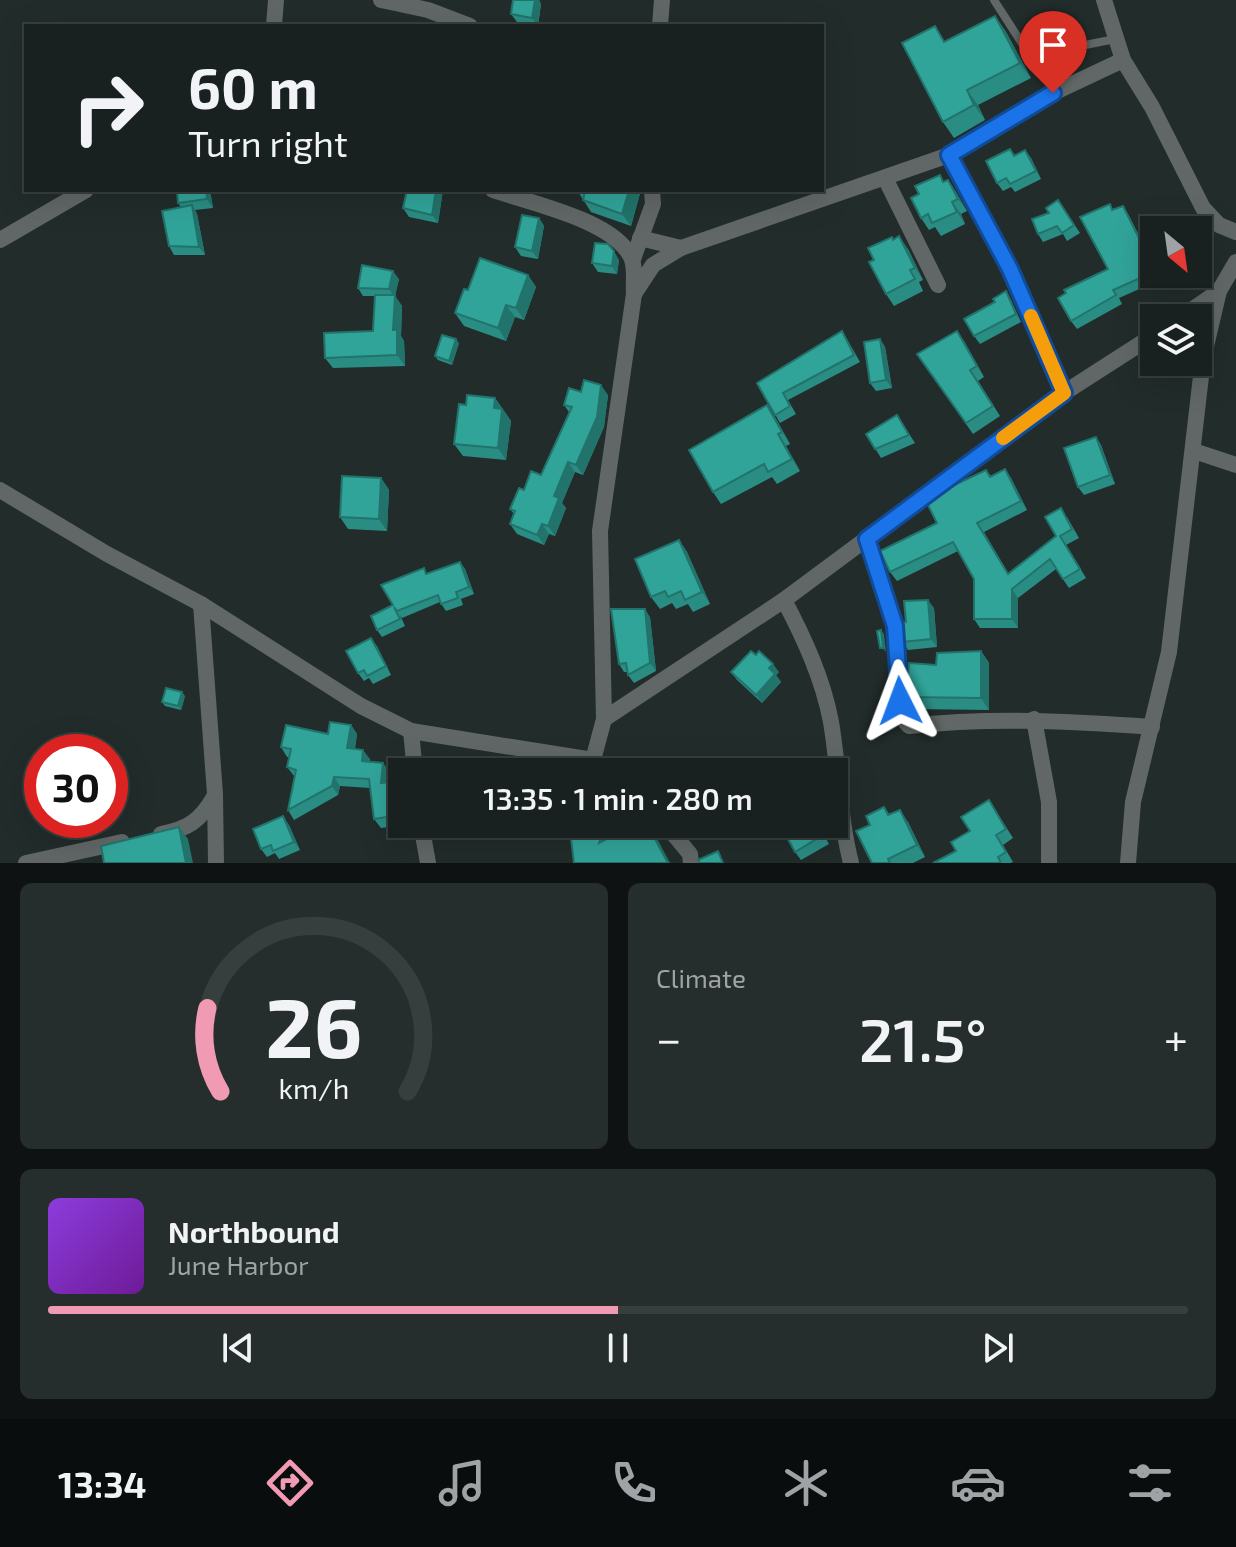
<!DOCTYPE html>
<html lang="en">
<head>
<meta charset="utf-8">
<style>
  :root { --surface:#192120; --page:#262e2d; --text:#f1f3f6; --muted:#9fa3a5; --line:#373e3e; --accent:#f09ab4 }
  body { margin:0; font-family:"Exo 2",sans-serif; background:var(--page); color:var(--text); height:100vh; display:flex; flex-direction:column; font-size:30px; white-space:nowrap }
  * { box-sizing:border-box; margin:0 }
  p { font-size:26px; color:var(--muted) }
  .icon { flex:none; width:44px; height:44px; fill:none; stroke:currentColor; stroke-width:2; stroke-linecap:round; stroke-linejoin:round }
  .map { position:relative; height:863px; overflow:hidden }
  .sheet { display:flex; flex-direction:column; gap:20px; padding:20px; background:#0e1212; flex:1 }
  .sheet>* { flex:none }
  .top-card { position:absolute; left:24px; top:24px; width:800px; height:168px; border-radius:0px; box-shadow:0 8px 32px #0002,0 0 0 2px var(--line); background:#192120; color:var(--text); overflow:hidden }
  .needle { width:52px; rotate:151deg }
  .controls { position:absolute; left:1140px; top:216px; display:grid; gap:16px }
  .controls a { display:grid; place-items:center; width:72px; height:72px; border-radius:0px; background:var(--surface); box-shadow:0 8px 32px #0002,0 0 0 2px var(--line); font-size:40px }
  .speed { position:absolute; left:24px; top:734px; display:flex; gap:16px; font-size:40px; font-weight:700; text-align:center }
  .speed>* { display:grid; place-content:center; width:104px; height:104px; border-radius:50%; background:var(--surface); box-shadow:0 8px 32px #0002,0 0 0 2px var(--line); line-height:1 }
  .speed .limit { border:12px solid #d22; background:#fff; color:#111 }
  .pin { position:absolute; display:grid; place-items:center; width:68px; height:68px; color:#fff; margin:-82px -34px; border-radius:50% 50% 50% 0; rotate:-45deg; box-shadow:0 0 8px #0007 }
  .pin .icon { rotate:45deg }
  .me { position:absolute; width:88px; margin:-44px; rotate:357deg; stroke-linejoin:round; filter:drop-shadow(0 0 6px #0008) }
  .turn { display:flex; align-items:center; gap:28px; height:168px; padding:0 32px; font-size:36px }
  .turn .icon { width:104px; height:104px; stroke-width:2.5 }
  .turn b { display:block; font-size:56px; line-height:68px }
  .big { font-size:60px; font-weight:600; line-height:1.1 }
  .sheet .widget { flex:1; display:flex; flex-direction:column; justify-content:center; gap:12px; min-width:0; padding:0 28px; border-radius:12px; background:var(--page) }
  .sheet .dial { align-items:center; gap:0 }
  .dial svg { height:208px; overflow:visible; fill:none; stroke:var(--line); stroke-width:7; stroke-linecap:round; text-anchor:middle }
  .dial text { fill:var(--text); stroke:none }
  .song { display:flex; align-items:center; gap:24px }
  .cover { width:96px; height:96px; border-radius:12px; background:linear-gradient(135deg,hsl(270 70% 55%),hsl(280 70% 35%)) }
  .played { height:8px; border-radius:4px; background:linear-gradient(90deg,var(--accent) 50%,var(--line) 50%) }
  .keys { display:flex; justify-content:space-around; direction:ltr }
  .heat { display:flex; justify-content:space-between; align-items:center; font-size:44px; direction:ltr }
  .sheet .tiles { flex:1; display:grid; gap:20px; grid-template-columns:1fr 1fr }
  .widget:last-child { grid-column:span 2 }
  .trip { position:absolute; left:388px; top:758px; width:460px; height:80px; border-radius:0px; background:var(--surface); box-shadow:0 8px 32px #0002,0 0 0 2px var(--line); font-weight:600; line-height:80px; text-align:center }
  .menu { display:flex; height:128px; justify-content:space-around; align-items:center; background:#0a0d0d; color:var(--muted) }
  .menu .icon { width:56px; height:56px }
  .menu .on { color:var(--accent) }
  .menu b { font-size:36px; color:var(--text) }
  .map>svg:first-child { display:block }
  .lines { fill:none; stroke-linecap:round; stroke-linejoin:round }
  .service { stroke:#616766; stroke-width:8 }
  .minor { stroke:#616766; stroke-width:16 }
  .wall { fill:#2a8d84 }
  .shaded-wall { fill:#22736b }
  .building { fill:#31a499; stroke:#22736b; stroke-width:2 }
  .route-casing { stroke:#114b97; stroke-width:20 }
  .route { stroke:#1a73e8; stroke-width:14 }
  .slow { stroke:#f59e0b; stroke-width:14 }
</style>
</head>
<body>
<div class="map">
<svg width="1236" height="863" viewBox="0 0 1236 863">
  <rect width="100%" height="100%" fill="#212c2b"/>
  <g class="lines">
    <polyline class="service" points="994,0 1023,45 1026,57 1115,39"/>
    <g class="minor">
      <polyline points="381,0 428,10 470,26"/>
      <polyline points="1104,0 1123,60 1152,107 1203,208 1219,225 1236,232"/>
      <polyline points="274,26 276,0"/>
      <polyline points="660,26 662,0"/>
      <polyline points="949,155 1010,269 1064,393"/>
      <polyline points="886,180 938,285"/>
      <path d="M493 190C530 203 613 220 631 257 636 267 633 283 634 294L600 531 604 719"/>
      <polyline points="640,238 681,248"/>
      <polyline points="0,240 86,190"/>
      <polyline points="633,259 653,204 652,190"/>
      <polyline points="634,294 653,265 681,248 949,155 1053,93 1123,60"/>
      <polyline points="1180,318 1219,291"/>
      <polyline points="1194,451 1236,465"/>
      <polyline points="0,490 107,554 201,604 361,706 411,731 593,760 613,772"/>
      <path d="M867 539C878 577 895 614 897 653 898 673 894 712 909 726 991 717 1070 721 1152 727"/>
      <path d="M784 600C804 638 823 679 831 722 839 769 839 816 851 863"/>
      <polyline points="201,604 215,794 216,863"/>
      <polyline points="1034,719 1049,802 1049,863"/>
      <polyline points="411,731 415,772"/>
      <polyline points="593,760 604,719 784,600 1056,398 1154,335"/>
      <polyline points="421,824 428,863"/>
      <polyline points="665,824 690,854 691,863"/>
      <path d="M161 834C188 829 200 821 214 797"/>
      <polyline points="26,863 122,842"/>
      <polyline points="1128,863 1133,802 1169,652 1203,359 1219,291 1236,262"/>
    </g>
  </g>
  <g class="wall">
    <polygon points="513,0 539,0 541,4 538,26 517,22 511,14"/>
    <polygon points="995,16 1006,32 1031,78 978,105 985,120 954,138 943,122 946,41"/>
    <polygon points="1010,149 1015,155 1025,150 1031,158 1041,179 1015,192 1011,187 1003,191 997,183"/>
    <polygon points="948,180 956,192 967,211 961,214 965,224 941,236 935,227 929,230 921,218 919,194"/>
    <polygon points="210,190 213,208 195,210 197,214 205,255 174,255 169,246 181,207 178,203"/>
    <polygon points="407,190 443,190 438,223 409,217 403,208"/>
    <polygon points="577,190 641,190 631,226 591,212"/>
    <polygon points="1058,200 1080,233 1067,241 1063,234 1043,242 1038,234 1049,213"/>
    <polygon points="1110,204 1113,210 1123,206 1128,214 1148,254 1154,251 1154,274 1168,274 1169,276 1119,298 1122,304 1077,329 1071,321 1108,269"/>
    <polygon points="539,218 544,226 538,259 521,256 515,247"/>
    <polygon points="893,239 908,249 923,280 919,282 923,291 894,306 886,294 874,260"/>
    <polygon points="619,260 617,274 598,272 592,263"/>
    <polygon points="528,275 536,287 524,320 515,317 506,341 464,326 455,313 468,290"/>
    <polygon points="399,279 395,296 402,306 401,336 404,341 405,366 333,368 325,358 373,331 375,296 363,296 358,288"/>
    <polygon points="1006,291 1011,300 1021,322 980,344 974,336 995,302"/>
    <polygon points="847,339 860,362 788,400 796,414 780,423 757,383"/>
    <polygon points="880,339 885,347 892,388 876,391 870,383"/>
    <polygon points="964,341 984,377 978,381 1000,416 973,434 917,354"/>
    <polygon points="459,343 452,365 438,360 435,356"/>
    <polygon points="581,392 608,395 604,427 583,475 575,472 562,503 566,508 555,536 549,534 544,545 517,534 510,524 514,514 510,509 524,490 541,475 569,412 564,405"/>
    <polygon points="495,398 511,421 506,460 463,456 454,444"/>
    <polygon points="767,405 775,417 790,444 786,446 800,471 777,484 772,477 721,504 713,492"/>
    <polygon points="897,415 915,443 881,458 866,434"/>
    <polygon points="1096,437 1101,445 1115,484 1084,495 1078,487"/>
    <polygon points="1005,469 1011,478 1027,510 984,532 1008,573 1056,536 1067,517 1079,538 1066,545 1086,578 1069,588 1056,569 1018,598 1018,628 980,628 974,619 974,579 958,551 897,581 890,572 986,470 991,476"/>
    <polygon points="381,478 389,490 387,531 348,529 340,517"/>
    <polygon points="679,540 687,552 710,604 693,612 688,604 676,609 672,603 660,609 651,597"/>
    <polygon points="460,562 465,569 474,594 461,599 463,605 446,611 440,602 402,618 400,615 405,626 382,637 377,630 393,605 428,574"/>
    <polygon points="934,608 937,647 908,650 902,642 906,622"/>
    <polygon points="650,617 656,671 634,683 628,675 628,672 624,672 619,664"/>
    <polygon points="377,646 391,675 373,684 369,678 364,681 358,673"/>
    <polygon points="981,651 989,663 989,710 914,709 906,697 936,665"/>
    <polygon points="731,672 779,672 776,675 781,682 762,703 737,680"/>
    <polygon points="185,696 181,710 165,706 162,702"/>
    <polygon points="351,725 357,734 355,749 370,759 369,762 390,772 389,782 394,782 401,791 402,824 406,825 381,828 374,819 370,788 340,786 338,795 294,820 288,810 295,777 287,767 290,757 287,757 281,747 328,734"/>
    <polygon points="989,800 1013,838 1003,845 1013,862 1010,863 933,863 956,851"/>
    <polygon points="884,807 890,815 908,822 925,857 913,863 872,863 870,825"/>
    <polygon points="790,824 818,824 829,844 801,860 795,852"/>
    <polygon points="289,825 300,850 279,859 275,853 267,857 261,849"/>
  </g>
  <g class="shaded-wall">
    <polygon points="535,0 539,0 541,4 538,26 532,18"/>
    <polygon points="995,16 1006,32 1031,78 1020,63"/>
    <polygon points="967,90 978,105 985,120 974,105"/>
    <polygon points="1025,150 1031,158 1041,179 1036,171"/>
    <polygon points="948,180 956,192 967,211 958,199"/>
    <polygon points="206,190 210,190 213,208 207,199"/>
    <polygon points="436,190 443,190 438,223 432,215"/>
    <polygon points="629,190 641,190 631,226 622,214"/>
    <polygon points="952,202 961,214 965,224 957,212"/>
    <polygon points="192,205 197,214 205,255 199,247"/>
    <polygon points="1123,206 1128,214 1153,262 1147,254"/>
    <polygon points="539,218 544,226 538,259 532,251"/>
    <polygon points="899,236 908,249 923,280 915,268"/>
    <polygon points="614,251 619,260 617,274 612,266"/>
    <polygon points="393,271 399,279 395,296 402,306 401,336 404,341 405,366 397,355 393,330 394,297 389,289"/>
    <polygon points="528,275 536,287 524,320 516,308"/>
    <polygon points="1006,291 1011,300 1021,322 1016,314"/>
    <polygon points="506,305 515,317 506,341 498,328"/>
    <polygon points="957,331 964,341 984,377 977,366"/>
    <polygon points="456,339 459,343 452,365 449,361"/>
    <polygon points="880,339 885,347 892,388 886,380"/>
    <polygon points="601,385 608,395 604,427 583,475 576,465"/>
    <polygon points="495,398 511,421 506,460 498,448 494,408"/>
    <polygon points="767,405 775,417 790,444 782,432"/>
    <polygon points="778,434 786,446 800,471 792,459"/>
    <polygon points="1096,437 1101,445 1115,484 1110,475"/>
    <polygon points="568,462 575,472 562,503 566,508 555,536 548,526 554,496"/>
    <polygon points="1005,469 1011,478 1027,510 1021,501"/>
    <polygon points="381,478 389,490 387,531 379,519"/>
    <polygon points="542,524 549,534 544,545 537,535"/>
    <polygon points="679,540 687,552 710,604 702,592"/>
    <polygon points="460,562 465,569 474,594 469,587"/>
    <polygon points="1012,589 1018,598 1018,628 1012,619"/>
    <polygon points="928,600 934,608 937,647 931,639"/>
    <polygon points="645,609 650,617 656,671 650,663"/>
    <polygon points="881,630 884,634 886,652 883,648"/>
    <polygon points="371,638 377,646 391,675 386,666"/>
    <polygon points="981,651 989,663 989,710 981,698"/>
    <polygon points="773,664 779,672 776,675 781,682 762,703 756,695 769,668"/>
    <polygon points="182,692 185,696 181,710 178,706"/>
    <polygon points="351,725 357,734 353,758 347,748"/>
    <polygon points="363,750 370,759 368,771 362,761"/>
    <polygon points="383,763 390,772 388,793 381,783"/>
    <polygon points="334,777 340,786 338,795 332,786"/>
    <polygon points="394,782 401,791 402,820 399,815"/>
    <polygon points="900,810 908,822 925,857 917,845"/>
    <polygon points="283,816 289,825 300,850 294,842"/>
    <polygon points="605,824 615,824 606,853 599,843"/>
    <polygon points="647,824 652,829 670,863 668,863"/>
    <polygon points="179,827 188,839 193,863 186,863"/>
  </g>
  <g class="building">
    <polygon points="513,0 535,0 532,18 511,14"/>
    <polygon points="995,16 1020,63 967,90 974,105 943,122 902,43 935,26 944,42"/>
    <polygon points="1010,149 1014,156 1025,150 1036,171 1010,184 1006,178 997,183 986,161"/>
    <polygon points="940,175 943,182 948,180 958,199 952,202 957,212 932,223 928,214 921,218 911,198 919,194 915,186"/>
    <polygon points="177,190 206,190 207,199 178,203"/>
    <polygon points="407,190 436,190 432,215 403,208"/>
    <polygon points="580,190 629,190 622,214 583,200 585,191"/>
    <polygon points="1058,200 1074,225 1062,233 1057,226 1038,234 1032,219 1049,213 1046,208"/>
    <polygon points="1110,204 1112,210 1123,206 1147,254 1154,251 1154,272 1113,290 1116,295 1071,321 1058,298 1066,293 1064,290 1108,269 1080,217"/>
    <polygon points="192,205 199,247 169,246 162,211"/>
    <polygon points="522,215 539,218 532,251 515,247"/>
    <polygon points="899,236 915,268 910,270 915,279 886,294 869,262 874,260 868,248 892,237 893,240"/>
    <polygon points="595,243 608,244 614,251 612,266 592,263"/>
    <polygon points="480,258 528,275 516,308 506,305 498,328 455,313 464,289 468,290"/>
    <polygon points="362,265 393,271 389,289 358,288"/>
    <polygon points="1006,291 1016,314 974,336 964,319 995,302 993,299"/>
    <polygon points="375,295 395,295 393,330 397,330 397,355 325,358 324,333 373,331"/>
    <polygon points="842,331 854,355 783,393 790,406 775,415 757,383"/>
    <polygon points="957,331 977,366 970,370 993,406 966,423 917,354"/>
    <polygon points="442,335 456,339 449,361 435,356"/>
    <polygon points="880,339 886,380 870,383 864,342"/>
    <polygon points="584,380 601,385 597,417 576,465 568,462 554,496 559,498 548,526 542,524 537,535 510,524 515,511 510,509 519,488 524,490 531,471 541,475 572,407 564,405 569,388 581,392"/>
    <polygon points="467,395 495,398 494,408 502,409 498,448 454,444 459,404 466,405"/>
    <polygon points="767,405 782,432 778,434 792,459 768,472 764,464 713,492 689,450"/>
    <polygon points="897,415 909,435 875,449 866,434"/>
    <polygon points="1096,437 1110,475 1078,487 1064,448"/>
    <polygon points="1005,469 1021,501 977,523 1008,574 1056,536 1045,517 1061,508 1072,529 1060,536 1080,569 1063,579 1050,559 1012,589 1012,619 974,619 974,579 953,542 890,572 880,551 937,523 925,499 986,470 990,477"/>
    <polygon points="342,476 381,478 379,519 340,517"/>
    <polygon points="679,540 702,592 685,600 681,591 668,597 665,591 651,597 635,559"/>
    <polygon points="460,562 469,587 456,592 458,598 441,604 438,595 397,611 394,607 400,619 377,630 371,616 393,605 381,585 424,568 426,574"/>
    <polygon points="928,600 931,639 902,642 900,623 906,622 904,601"/>
    <polygon points="611,609 645,609 650,663 628,675 626,663 619,664"/>
    <polygon points="881,630 883,648 880,648 877,631"/>
    <polygon points="371,638 386,666 367,676 364,670 358,673 346,651"/>
    <polygon points="751,651 756,655 759,651 773,664 769,668 775,674 756,695 731,672"/>
    <polygon points="981,651 981,698 906,697 909,663 936,665 937,653"/>
    <polygon points="166,688 182,692 178,706 162,702"/>
    <polygon points="330,722 351,725 347,748 363,750 362,761 383,763 381,783 394,782 399,815 374,819 369,779 334,777 332,786 288,810 296,770 287,767 291,749 281,747 286,725 328,734"/>
    <polygon points="727,767 730,772 717,772"/>
    <polygon points="989,800 1006,829 996,835 1006,852 998,857 1001,863 933,863 956,851 951,842 970,831 961,817"/>
    <polygon points="884,807 888,815 900,810 917,845 888,859 890,863 872,863 856,831 870,825 866,816"/>
    <polygon points="283,816 294,842 273,851 271,845 261,849 253,829"/>
    <polygon points="588,824 605,824 599,843 636,824 647,824 668,863 574,863 570,831 587,829"/>
    <polygon points="790,824 817,824 823,835 795,852 782,828"/>
    <polygon points="179,827 186,863 104,863 101,846"/>
    <polygon points="718,851 723,863 700,863 698,860"/>
  </g>
  <g class="lines">
    <defs>
      <polyline id="route" points="900,701 895,626 867,539 1064,393 1010,269 949,155 1053,93"/>
    </defs>
    <use href="#route" class="route-casing"/>
    <use href="#route" class="route"/>
    <polyline class="slow" points="1003,438 1064,393 1031,316"/>
  </g>
</svg>
<div class="controls">
<a><svg class="needle" viewBox="-14 -14 28 28"><path d="M0-13l5 13h-10z" fill="#e53935"/><path d="M0 13l5-13h-10z" fill="#9fa3a5"/></svg></a>
<a><svg class="icon" aria-label="layers" viewBox="0 0 24 24"><path d="M12 4l9 5-9 5-9-5zM3 14l9 5 9-5"/></svg></a>
</div>
<div class="speed"><div class="limit">30</div></div>
<div class="pin" style="left:1053px;top:93px;background:#d93025"><svg class="icon" aria-label="arrive" viewBox="0 0 24 24"><path d="M6 21V4h12l-3 4 3 4H6"/></svg></div>
<svg class="me" style="left:900px;top:701px" viewBox="-20 -20 40 40"><path d="M0-17L14 15 0 8-14 15z" fill="#1a73e8" stroke="#fff" stroke-width="4"/></svg>
<div class="trip">13:35 · 1 min · 280 m</div>
<div class="top-card">
<div class="turn"><svg class="icon" aria-label="right" viewBox="0 0 24 24"><path d="M7 20v-9h11M14 6l5 5-5 5"/></svg><div><b>60 m</b>Turn right</div></div>
</div>
</div>
<section class="sheet">
<div class="tiles">
<div class="widget dial"><svg viewBox="0 0 100 80">
<path d="M14 69A42 42 0 1 1 86 69"/>
<path d="M14 69A42 42 0 0 1 9 37" stroke="#f09ab4"/>
<text x="50" y="56" font-size="32" font-weight="700">26</text>
<text x="50" y="72" font-size="11">km/h</text>
</svg></div>
<div class="widget"><p>Climate</p>
<div class="heat"><a>−</a><b class="big">21.5°</b><a>+</a></div>
</div>
<div class="widget">
<div class="song"><i class="cover"></i><div><b>Northbound</b><p>June Harbor</p></div></div>
<div class="played"></div>
<div class="keys"><svg class="icon" aria-label="previous" viewBox="0 0 24 24"><path d="M18 5L8 12l10 7zM5 5v14"/></svg><svg class="icon" aria-label="pause" viewBox="0 0 24 24"><path d="M8 5v14M16 5v14"/></svg><svg class="icon" aria-label="next" viewBox="0 0 24 24"><path d="M6 5l10 7-10 7zM19 5v14"/></svg></div>
</div>
</div>
</section>
<nav class="menu">
<b>13:34</b>
<svg class="icon on" aria-label="directions" viewBox="0 0 24 24"><path d="M12 3l9 9-9 9-9-9zM9 14v-3h6M13 9l2 2-2 2"/></svg>
<svg class="icon" aria-label="music" viewBox="0 0 24 24"><path d="M9 18V5l10-2v13"/><circle cx="6" cy="18" r="3"/><circle cx="16" cy="16" r="3"/></svg>
<svg class="icon" aria-label="phone" viewBox="0 0 24 24"><path d="M5 4h4l2 5-3 2q2 4 5 5l2-3 5 2v4C11 20 4 13 5 4z"/></svg>
<svg class="icon" aria-label="climate" viewBox="0 0 24 24"><path d="M12 3v18M4 7l16 10M4 17L20 7"/></svg>
<svg class="icon" aria-label="car" viewBox="0 0 24 24"><path d="M5 17H2v-5l4-1 3-4h7l3 4 3 1v5h-3M9 17h6M6 11h13"/><circle cx="7" cy="17" r="2"/><circle cx="17" cy="17" r="2"/></svg>
<svg class="icon" aria-label="filters" viewBox="0 0 24 24"><path d="M4 7h16M4 17h16"/><circle cx="9" cy="7" r="2"/><circle cx="15" cy="17" r="2"/></svg>
</nav>
</body>
</html>
